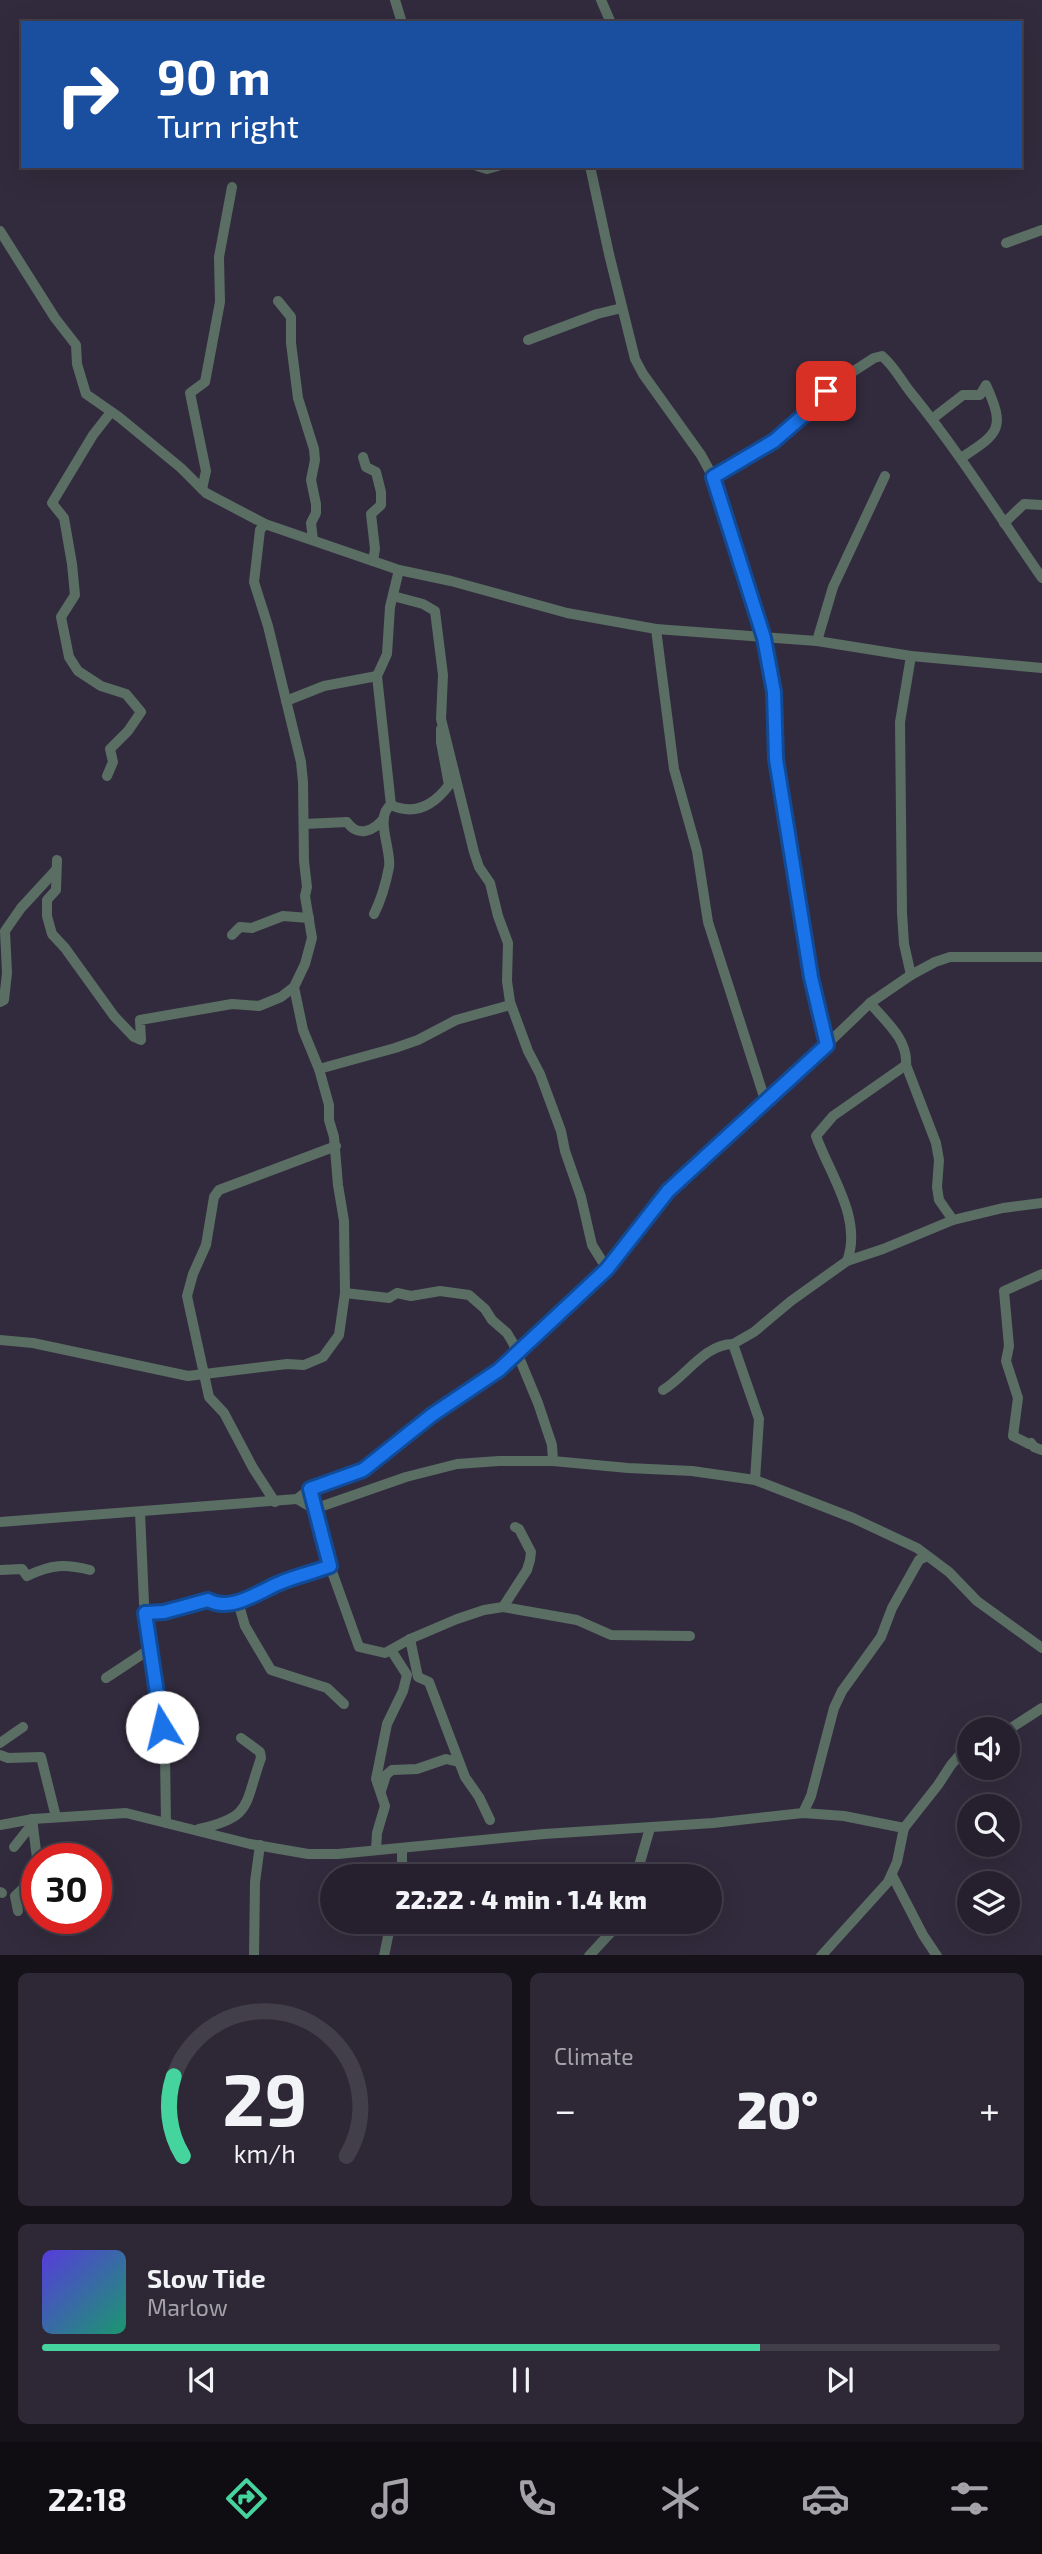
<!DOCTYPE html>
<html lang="en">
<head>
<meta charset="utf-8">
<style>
  :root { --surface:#26202e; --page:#2e2836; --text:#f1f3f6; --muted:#a4a3aa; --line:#423e4a; --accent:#46d49e }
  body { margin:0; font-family:"Exo 2",sans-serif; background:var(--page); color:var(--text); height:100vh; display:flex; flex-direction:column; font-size:26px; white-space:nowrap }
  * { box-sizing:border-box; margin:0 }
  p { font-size:23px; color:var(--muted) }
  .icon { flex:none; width:38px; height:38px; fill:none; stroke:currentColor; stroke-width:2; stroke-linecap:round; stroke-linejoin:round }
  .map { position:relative; height:1955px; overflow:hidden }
  .sheet { display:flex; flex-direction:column; gap:18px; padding:18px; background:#151219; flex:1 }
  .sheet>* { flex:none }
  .top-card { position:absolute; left:21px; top:21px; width:1001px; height:147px; border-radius:0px; box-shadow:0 7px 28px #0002,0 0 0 2px var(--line); background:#1a4fa0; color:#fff; overflow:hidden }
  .tools { position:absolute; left:957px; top:1717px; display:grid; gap:14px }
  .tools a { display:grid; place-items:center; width:63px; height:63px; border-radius:50%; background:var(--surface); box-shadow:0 7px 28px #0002,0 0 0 2px var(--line); font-size:35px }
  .speed { position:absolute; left:21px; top:1843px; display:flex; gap:14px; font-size:35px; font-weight:700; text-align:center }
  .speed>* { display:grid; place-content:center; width:91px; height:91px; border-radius:50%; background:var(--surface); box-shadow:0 7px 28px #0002,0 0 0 2px var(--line); line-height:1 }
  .speed .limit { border:10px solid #d22; background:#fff; color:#111 }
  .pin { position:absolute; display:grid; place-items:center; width:60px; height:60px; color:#fff; margin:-30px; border-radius:14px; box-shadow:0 4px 10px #0006 }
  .me { position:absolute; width:77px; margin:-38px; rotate:351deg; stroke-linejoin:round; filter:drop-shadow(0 0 5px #0008) }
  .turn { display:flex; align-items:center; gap:24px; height:147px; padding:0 21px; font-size:32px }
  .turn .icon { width:91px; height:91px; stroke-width:2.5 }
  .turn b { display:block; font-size:49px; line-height:60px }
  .big { font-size:52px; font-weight:800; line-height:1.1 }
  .sheet .card { flex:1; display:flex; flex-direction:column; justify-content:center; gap:10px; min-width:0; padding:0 24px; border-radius:10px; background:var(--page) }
  .sheet .dial { align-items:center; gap:0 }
  .dial svg { height:182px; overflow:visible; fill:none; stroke:var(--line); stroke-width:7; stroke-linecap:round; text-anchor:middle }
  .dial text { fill:var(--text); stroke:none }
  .song { display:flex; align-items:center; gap:21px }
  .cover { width:84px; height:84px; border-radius:10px; background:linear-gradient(135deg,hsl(250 70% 55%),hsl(160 70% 35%)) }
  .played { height:7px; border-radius:4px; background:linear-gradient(90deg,var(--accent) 75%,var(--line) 75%) }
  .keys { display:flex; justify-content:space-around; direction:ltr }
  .heat { display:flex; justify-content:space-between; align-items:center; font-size:38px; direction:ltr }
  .sheet .tiles { flex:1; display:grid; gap:18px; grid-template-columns:1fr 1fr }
  .card:last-child { grid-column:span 2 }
  .trip { position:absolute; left:320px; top:1864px; width:402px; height:70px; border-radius:35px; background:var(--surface); box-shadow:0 7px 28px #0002,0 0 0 2px var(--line); font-weight:800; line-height:70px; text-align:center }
  .tab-bar { display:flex; height:112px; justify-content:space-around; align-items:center; background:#0f0d12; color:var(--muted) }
  .tab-bar .icon { width:49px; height:49px }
  .tab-bar .current { color:var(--accent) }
  .tab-bar b { font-size:32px; color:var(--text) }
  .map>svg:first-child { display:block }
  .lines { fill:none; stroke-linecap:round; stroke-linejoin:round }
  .minor { stroke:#5a6e64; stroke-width:10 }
  .route-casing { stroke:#114b97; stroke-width:18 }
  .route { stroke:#1a73e8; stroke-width:12 }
</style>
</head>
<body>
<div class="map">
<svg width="1042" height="1956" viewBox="0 0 1042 1956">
  <rect width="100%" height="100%" fill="#322b3d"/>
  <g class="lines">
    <g class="minor">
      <polyline points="395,0 402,23"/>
      <polyline points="601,0 611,23"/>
      <polyline points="477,166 487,169 498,166"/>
      <polyline points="590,166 609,254 635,359 643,374 701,455 713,477 764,638 774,692 776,759 811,977 827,1045"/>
      <polyline points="0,231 55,318 76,345 77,364 86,394 119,417 181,468 206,493 265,524 399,570 451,581 567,613 656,629 817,641 911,656 1042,668"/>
      <polyline points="1006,243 1042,230"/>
      <polyline points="278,301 291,317 291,343 298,398 314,449 315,460 311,480 316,504 316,513 311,523 313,540"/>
      <polyline points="528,340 597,314 622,308"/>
      <path d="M932 419 963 395H980L986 385C1006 429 999 433 961 458"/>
      <polyline points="363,457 366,467 376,472 381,492 381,505 371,514 375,549 373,561"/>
      <path d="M713 477 774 441 837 382 874 358 882 356C895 367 902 382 912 394 959 452 999 516 1042 578"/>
      <polyline points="202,489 206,471 190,393 205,382 220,302 219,257 232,187"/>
      <polyline points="1004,523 1024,504 1042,505"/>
      <polyline points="265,524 260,530 254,582 268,626 301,762 303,782 304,861 307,887 305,896 312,938 305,964 294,987 303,1030 319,1069 329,1105 329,1120 334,1137 338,1185 344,1221 345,1293 389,1298 397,1293 411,1296 440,1291 469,1295 485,1309 492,1320 507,1333 513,1343 538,1403 552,1445 553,1461"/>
      <polyline points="393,596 423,604 435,611 443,675 441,719 474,852 479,867 490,883 498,916 508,943 507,981 510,1002 528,1051 540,1074 561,1131 565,1151 581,1197 592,1245 607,1269"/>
      <polyline points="656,629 674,769 697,851 708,922 766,1103"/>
      <polyline points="817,641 833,587 885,476"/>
      <polyline points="286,701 324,686 377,676"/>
      <polyline points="107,776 113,762 110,749 128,731 141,712 126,694 101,686 78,671 69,657 61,617 75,595 72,564 64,518 52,503 93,435 111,412"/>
      <path d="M391 805C415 816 434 805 449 785L441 742V729"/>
      <path d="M304 824 347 822C358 838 374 831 384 818"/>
      <polyline points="57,860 56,890 47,900 47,916 52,934 65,948 114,1016 134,1037 141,1040 140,1020 232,1004 259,1006 281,997 294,987"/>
      <path d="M374 914C381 900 386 883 389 867 392 851 374 816 391 805L377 676 387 654 390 607 399 570"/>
      <polyline points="232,935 240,927 252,928 283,916 309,918"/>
      <polyline points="911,975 904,944 902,913 900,722 911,656"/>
      <polyline points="0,1002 4,1000 7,973 5,931 21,908 56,870"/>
      <polyline points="906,1065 936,1143 939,1160 937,1187 939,1200 953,1220"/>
      <polyline points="319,1069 395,1048 418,1040 456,1020 510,1005"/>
      <path d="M847 1261C863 1219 830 1175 816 1136L833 1116 906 1065C908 1039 886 1022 870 1003"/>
      <polyline points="1042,1274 1004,1291 1009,1346 1006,1361 1018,1398 1013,1436 1029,1444 1031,1443 1034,1447 1042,1450"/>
      <polyline points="0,1340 33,1343 188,1376 287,1364 304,1365 323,1357 339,1335 345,1293"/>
      <path d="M663 1390C686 1376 705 1344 733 1344"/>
      <polyline points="755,1480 759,1419 733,1344 754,1332 791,1301 847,1261 883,1249 953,1220 1003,1208 1042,1203"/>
      <polyline points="310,1489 330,1566 359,1647 385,1653 410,1639 457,1619 484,1610 503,1607 577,1620 611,1635 690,1636"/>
      <polyline points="297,1499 314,1509 406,1477 457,1464 499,1461 553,1461 628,1468 692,1471 755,1480 853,1518 917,1548 949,1572 977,1601 1042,1648"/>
      <polyline points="275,1502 253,1468 224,1413 209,1397 190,1310 187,1296 193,1274 206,1245 214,1197 219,1190 336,1146"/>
      <polyline points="140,1512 144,1603 165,1753 166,1823"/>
      <polyline points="0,1522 297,1499 310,1489 363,1470 432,1415 499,1370 607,1269 668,1191 766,1103 870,1003 911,975 935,962 950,957 1042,957"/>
      <path d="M0 1570 22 1569 27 1576C52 1564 65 1564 90 1570"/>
      <polyline points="238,1602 245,1626 271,1670 327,1688 344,1704"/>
      <polyline points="503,1607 527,1570 530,1560 531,1552 519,1529 515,1527"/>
      <path d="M145 1613 164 1612 208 1600C232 1613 259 1591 282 1582 297 1576 314 1572 330 1566"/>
      <polyline points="410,1639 418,1677 429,1682 465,1777 479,1797 490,1820"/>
      <polyline points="106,1678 150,1649"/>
      <polyline points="1008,1730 1042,1708"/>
      <polyline points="0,1743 23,1727"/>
      <polyline points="0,1755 8,1758 41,1757 56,1817"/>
      <polyline points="381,1791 386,1775 392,1770 417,1769 446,1759 459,1762"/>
      <polyline points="803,1813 811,1796 834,1708 842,1691 881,1637 892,1608 919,1560 927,1556"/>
      <polyline points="32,1819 37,1858"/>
      <polyline points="0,1825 33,1819 126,1813 250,1844 308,1854 338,1854 544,1834 713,1823 803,1813 844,1816 904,1828"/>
      <path d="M199 1829C253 1817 244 1805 261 1758L260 1752 241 1738"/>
      <polyline points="14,1847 33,1823"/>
      <polyline points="402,1848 402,1876"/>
      <polyline points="376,1850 377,1833 385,1806 376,1779 387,1724 403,1691 407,1675 391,1650"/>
      <polyline points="892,1875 923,1935 937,1956"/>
      <polyline points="636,1876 650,1828"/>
      <polyline points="0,1892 2,1893"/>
      <polyline points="18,1911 15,1896 37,1875"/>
      <polyline points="254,1956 255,1882 260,1845"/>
      <polyline points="384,1956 391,1922"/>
      <polyline points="589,1956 613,1930 617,1922"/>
      <polyline points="821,1956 888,1882 897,1862 904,1828 938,1785 951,1765 963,1751 970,1748"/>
    </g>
  </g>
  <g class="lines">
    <defs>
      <path id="route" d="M162 1727 145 1613 164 1612 208 1600C232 1613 259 1591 282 1582 297 1576 314 1572 330 1566L310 1489 363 1470 432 1415 499 1370 607 1269 668 1191 827 1045 811 977 776 759 774 692 764 638 713 477 774 441 804 415 826 391"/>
    </defs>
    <use href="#route" class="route-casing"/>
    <use href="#route" class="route"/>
  </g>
</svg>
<div class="tools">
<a><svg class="icon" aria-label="sound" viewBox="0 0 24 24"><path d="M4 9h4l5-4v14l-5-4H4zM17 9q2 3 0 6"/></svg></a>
<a><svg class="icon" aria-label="search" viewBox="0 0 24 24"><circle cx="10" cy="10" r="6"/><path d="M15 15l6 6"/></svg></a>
<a><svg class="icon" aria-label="layers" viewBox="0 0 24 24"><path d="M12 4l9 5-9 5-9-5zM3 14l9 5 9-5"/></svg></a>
</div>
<div class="speed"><div class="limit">30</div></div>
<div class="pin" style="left:826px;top:391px;background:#d93025"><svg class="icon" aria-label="arrive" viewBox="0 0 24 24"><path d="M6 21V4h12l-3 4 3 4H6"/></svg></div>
<svg class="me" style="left:162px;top:1727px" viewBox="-20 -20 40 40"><circle r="19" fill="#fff"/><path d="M0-13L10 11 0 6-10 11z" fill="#1a73e8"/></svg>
<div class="trip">22:22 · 4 min · 1.4 km</div>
<div class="top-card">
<div class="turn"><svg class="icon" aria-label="right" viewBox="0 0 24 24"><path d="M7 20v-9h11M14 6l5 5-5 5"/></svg><div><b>90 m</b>Turn right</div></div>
</div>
</div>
<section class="sheet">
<div class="tiles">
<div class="card dial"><svg viewBox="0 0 100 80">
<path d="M14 69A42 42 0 1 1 86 69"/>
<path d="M14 69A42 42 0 0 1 10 34" stroke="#46d49e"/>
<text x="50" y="56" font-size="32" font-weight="700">29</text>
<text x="50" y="72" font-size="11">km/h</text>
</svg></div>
<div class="card"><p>Climate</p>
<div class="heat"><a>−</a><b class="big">20°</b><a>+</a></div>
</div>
<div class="card">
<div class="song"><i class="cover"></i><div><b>Slow Tide</b><p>Marlow</p></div></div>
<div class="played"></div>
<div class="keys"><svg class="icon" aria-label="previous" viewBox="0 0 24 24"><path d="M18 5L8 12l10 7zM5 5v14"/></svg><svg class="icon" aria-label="pause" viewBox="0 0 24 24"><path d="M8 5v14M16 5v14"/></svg><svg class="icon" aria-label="next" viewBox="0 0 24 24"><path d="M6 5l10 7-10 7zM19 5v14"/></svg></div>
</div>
</div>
</section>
<nav class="tab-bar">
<b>22:18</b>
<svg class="icon current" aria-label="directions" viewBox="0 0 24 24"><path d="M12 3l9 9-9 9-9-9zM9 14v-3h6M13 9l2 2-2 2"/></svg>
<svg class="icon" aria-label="music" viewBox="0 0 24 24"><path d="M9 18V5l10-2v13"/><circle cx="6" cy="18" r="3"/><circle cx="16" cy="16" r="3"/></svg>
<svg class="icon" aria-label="phone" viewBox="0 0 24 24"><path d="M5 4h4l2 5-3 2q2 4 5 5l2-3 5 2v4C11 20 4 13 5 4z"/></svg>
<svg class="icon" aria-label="climate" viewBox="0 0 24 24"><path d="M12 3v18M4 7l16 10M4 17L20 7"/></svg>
<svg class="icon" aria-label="car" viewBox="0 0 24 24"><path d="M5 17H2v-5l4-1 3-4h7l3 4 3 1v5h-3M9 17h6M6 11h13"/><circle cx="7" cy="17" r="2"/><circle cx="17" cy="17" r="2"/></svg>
<svg class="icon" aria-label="filters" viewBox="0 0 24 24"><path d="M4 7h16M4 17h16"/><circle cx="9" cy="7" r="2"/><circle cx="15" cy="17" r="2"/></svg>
</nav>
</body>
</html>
